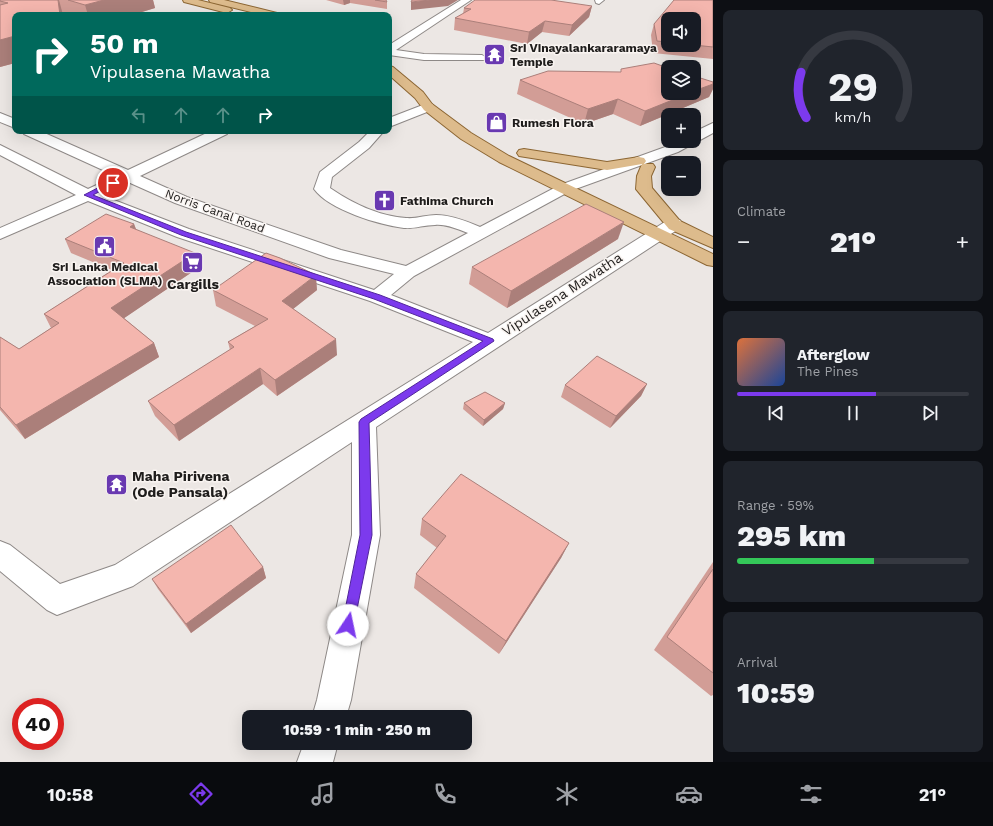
<!DOCTYPE html>
<html lang="en">
<head>
<meta charset="utf-8">
<style>
  :root { --surface:#171b24; --page:#20242c; --text:#f1f3f6; --muted:#9ea1a6; --line:#363941; --accent:#7c3aed }
  body { margin:0; font-family:"Work Sans",sans-serif; background:var(--page); color:var(--text); height:100vh; display:flex; flex-direction:column; font-size:15px; white-space:nowrap }
  * { box-sizing:border-box; margin:0 }
  p { font-size:13px; color:var(--muted) }
  .icon { flex:none; width:22px; height:22px; fill:none; stroke:currentColor; stroke-width:2; stroke-linecap:round; stroke-linejoin:round }
  .map { position:relative; flex:1; overflow:hidden }
  .side { display:flex; flex-direction:column; gap:10px; padding:10px; background:#0d0f14; width:280px }
  .side>* { flex:none }
  .top-card { position:absolute; left:12px; top:12px; width:380px; height:122px; border-radius:8px; box-shadow:0 4px 16px #0002; background:#00695c; color:#fff; overflow:hidden }
  .buttons { position:absolute; left:661px; top:12px; display:grid; gap:8px }
  .buttons a { display:grid; place-items:center; width:40px; height:40px; border-radius:8px; background:var(--surface); box-shadow:0 4px 16px #0002; font-size:20px }
  .speed { position:absolute; left:12px; top:698px; display:flex; gap:8px; font-size:20px; font-weight:700; text-align:center }
  .speed>* { display:grid; place-content:center; width:52px; height:52px; border-radius:50%; background:var(--surface); box-shadow:0 4px 16px #0002; line-height:1 }
  .speed .limit { border:6px solid #d22; background:#fff; color:#111 }
  .pin { position:absolute; display:grid; place-items:center; width:34px; height:34px; color:#fff; margin:-17px; border:2px solid #fff; border-radius:50%; box-shadow:0 1px 4px #0007 }
  .me { position:absolute; width:44px; margin:-22px; rotate:11deg; stroke-linejoin:round; filter:drop-shadow(0 0 3px #0008) }
  .turn { display:flex; align-items:center; gap:14px; height:84px; padding:0 12px; font-size:18px }
  .turn .icon { width:52px; height:52px; stroke-width:2.5 }
  .turn b { display:block; font-size:28px; line-height:34px }
  .lanes { display:flex; align-items:center; height:38px; padding:0 12px; background:#0003; justify-content:center; gap:20px; direction:ltr }
  .lanes .off { opacity:.35 }
  .big { font-size:30px; font-weight:800; line-height:1.1 }
  .side .card { flex:1; display:flex; flex-direction:column; justify-content:center; gap:6px; min-width:0; padding:0 14px; border-radius:8px; background:var(--page) }
  .side .dial { align-items:center; gap:0 }
  .dial svg { height:104px; overflow:visible; fill:none; stroke:var(--line); stroke-width:7; stroke-linecap:round; text-anchor:middle }
  .dial text { fill:var(--text); stroke:none }
  .song { display:flex; align-items:center; gap:12px }
  .cover { width:48px; height:48px; border-radius:6px; background:linear-gradient(135deg,hsl(20 70% 55%),hsl(220 70% 35%)) }
  .played { height:4px; border-radius:2px; background:linear-gradient(90deg,var(--accent) 60%,var(--line) 60%) }
  .keys { display:flex; justify-content:space-around; direction:ltr }
  .heat { display:flex; justify-content:space-between; align-items:center; font-size:22px; direction:ltr }
  .charge { height:6px; border-radius:3px; background:linear-gradient(90deg,#34c759 59%,var(--line) 0) }
  .trip { position:absolute; left:242px; top:710px; width:230px; height:40px; border-radius:8px; background:var(--surface); box-shadow:0 4px 16px #0002; font-weight:800; line-height:40px; text-align:center }
  .menu { display:flex; height:64px; justify-content:space-around; align-items:center; background:#090b0e; color:var(--muted) }
  .menu .icon { width:28px; height:28px }
  .menu .active { color:var(--accent) }
  .menu b { font-size:18px; color:var(--text) }
  main { display:flex; flex:1; min-height:0 }
  .map>svg:first-child { display:block }
  .lines { fill:none; stroke-linecap:round; stroke-linejoin:round }
  .minor-casing { stroke:#8e8987; stroke-width:2 }
  .major-casing { stroke:#8c6633; stroke-width:2 }
  .minor { fill:#fff; fill-rule:evenodd }
  .major { fill:#ddbb8c; fill-rule:evenodd }
  .wall { fill:#d29d96; fill-rule:evenodd }
  .shaded-wall { fill:#ab7f7a }
  .building { fill:#f4b6ae; stroke:#ab7f7a }
  .route { fill:#7c3aed; stroke:#51269a }
  .labels { text-anchor:middle; dominant-baseline:central; stroke-width:3; stroke-linejoin:round; paint-order:stroke }
  .far-poi-label { font-size:12px; font-weight:bold; fill:#1f1d1c; stroke:#f9f4f1; text-anchor:start }
  .far-street-label { font-size:12px; fill:#1f1d1c; stroke:#f9f4f1 }
  .poi-label { font-size:14px; font-weight:bold; fill:#1f1d1c; stroke:#f9f4f1 }
  .street-label { font-size:14px; fill:#1f1d1c; stroke:#f9f4f1 }
</style>
</head>
<body>
<main>
<div class="map">
<svg width="713" height="762" viewBox="0 0 713 762">
  <rect width="100%" height="100%" fill="#ece7e4"/>
  <g class="lines">
    <defs>
      <g id="minor">
        <polygon points="461,0 471,0 396,50 424,54 482,55 487,58 486,60 424,60 389,55 389,45"/>
        <polygon points="595,0 604,0 599,4 596,3"/>
        <polygon points="428,103 432,104 434,107 432,110 389,127 389,118"/>
        <polygon points="0,113 15,119 15,128 0,122"/>
        <path d="M713 123V133L678 152 570 191 414 276 391 295 488 333 668 220 674 219 680 220 682 224 680 228 376 427 380 535 351 700 346 717H312L317 700 352 535V442L133 586 57 615 47 610 0 571V541L10 545 60 584 115 565 473 342 370 301 177 237 88 201 0 239V228L76 195 0 155V145L88 189 116 176 24 134 22 131H40L128 170 211 131H229L227 134 140 176 187 197 341 250 406 266 468 233C457 229 446 224 435 225 424 225 414 229 404 228 380 225 329 210 314 189L320 172 359 142 370 131H384L369 148 332 177 330 188C352 203 378 216 406 218 416 219 426 215 436 215 451 215 466 221 480 227L560 185 668 146 678 141H694V132ZM128 182 175 203 329 258 394 274 374 290 189 229 101 195Z"/>
        <polygon points="304,743 338,743 333,762 297,762"/>
      </g>
      <g id="major">
        <polygon points="183,0 198,0 230,8 232,10 227,13 184,2"/>
        <polygon points="209,0 224,0 277,13 279,15 263,15 210,2"/>
        <polygon points="389,66 393,67 423,92 432,104 471,133 509,156 713,254 713,266 707,265 499,162 461,139 424,110 415,98 389,75"/>
        <polygon points="524,149 607,162 639,157 644,158 646,161 644,164 653,164 655,167 651,176 652,188 680,221 713,237 713,248 669,229 636,189 637,176 642,164 607,170 519,156 517,153 519,150"/>
      </g>
    </defs>
    <use href="#minor" class="minor-casing"/>
    <use href="#major" class="major-casing"/>
    <use href="#minor" class="minor"/>
    <use href="#major" class="major"/>
  </g>
  <g class="wall">
    <polygon points="0,0 153,0 155,8 132,15 15,15 15,63 0,67"/>
    <polygon points="326,0 386,0 387,2 387,9 350,3 344,5"/>
    <path d="M713 0V59L653 53 651 35 654 24ZM668 19 694 45H668Z"/>
    <polygon points="592,6 589,17 569,36 542,32 527,44 454,30 455,18 463,14 464,8"/>
    <polygon points="621,69 713,82 713,89 709,97 640,126 613,114 584,124 517,94 520,80 621,72"/>
    <polygon points="134,224 136,229 198,268 124,318 154,343 159,357 25,439 0,410 0,337 19,349 51,328 44,314 112,270 71,253 65,239"/>
    <polygon points="618,239 507,308 469,284 472,267"/>
    <polygon points="213,290 317,290 293,309 337,355 277,396 263,384 179,441 155,416 148,401 230,350 228,342 255,326 216,306"/>
    <polygon points="647,384 641,396 610,428 561,397 565,385"/>
    <polygon points="464,403 505,403 503,409 483,426 463,409"/>
    <polygon points="422,519 569,543 561,558 499,654 414,588 416,574 437,548 420,535"/>
    <polygon points="713,562 713,695 711,696 654,650"/>
    <polygon points="263,567 266,578 191,633 158,589 152,579"/>
  </g>
  <g class="shaded-wall">
    <polygon points="58,0 59,0 63,15 60,15"/>
    <polygon points="104,0 153,0 155,8 132,15 88,15 85,5"/>
    <polygon points="343,0 350,0 350,3 344,5"/>
    <polygon points="430,0 458,0 448,6 411,10 411,2"/>
    <polygon points="592,6 589,17 569,36 572,25"/>
    <polygon points="545,21 542,32 527,44 529,32"/>
    <polygon points="15,36 15,63 0,67 0,40"/>
    <polygon points="713,84 713,89 709,97 640,126 645,111 690,93 694,93 694,91"/>
    <polygon points="618,99 613,114 584,124 588,109"/>
    <polygon points="624,222 618,239 507,308 511,291"/>
    <polygon points="134,224 139,238 130,227"/>
    <polygon points="195,253 198,268 117,323 111,308"/>
    <polygon points="316,275 317,290 283,317 282,301"/>
    <polygon points="336,339 337,355 277,396 275,380"/>
    <polygon points="154,343 159,357 25,439 16,425"/>
    <polygon points="260,368 263,384 179,441 174,425"/>
    <polygon points="647,384 641,396 610,428 616,416"/>
    <polygon points="505,403 503,409 483,426 484,420"/>
    <polygon points="569,543 561,558 499,654 506,641"/>
    <polygon points="263,567 266,578 191,633 186,624"/>
  </g>
  <g class="building">
    <polygon points="0,0 58,0 60,15 15,15 15,36 0,40 0,5 8,3 0,1"/>
    <polygon points="68,0 104,0 85,5"/>
    <polygon points="375,0 386,0 387,2"/>
    <polygon points="412,0 430,0 411,2"/>
    <polygon points="475,0 551,0 592,6 572,25 545,21 529,32 455,18 471,9 464,8"/>
    <polygon points="674,0 713,0 713,47 694,45 694,19 668,19 668,42 657,41 654,24"/>
    <polygon points="239,13 247,15 233,15"/>
    <polygon points="654,63 668,68 668,93 690,93 645,111 618,99 588,109 520,80 548,71 621,72 621,69"/>
    <polygon points="694,76 713,82 713,84 694,91"/>
    <polygon points="586,204 624,222 511,291 472,267"/>
    <polygon points="106,214 134,224 130,227 195,253 111,308 154,343 16,425 0,407 0,337 19,349 59,323 44,314 124,263 65,239"/>
    <polygon points="266,253 280,258 316,275 282,301 336,339 275,380 260,368 174,425 148,401 234,347 228,342 268,319 213,290"/>
    <polygon points="597,356 647,384 616,416 565,385"/>
    <polygon points="485,392 505,403 484,420 464,403"/>
    <polygon points="461,474 569,543 506,641 416,574 446,536 422,519"/>
    <polygon points="231,525 263,567 186,624 152,579"/>
    <polygon points="713,569 713,673 667,637"/>
  </g>
  <polygon class="route" points="111,181 116,183 93,195 186,232 380,295 493,339 494,341 369,423 372,535 353,629 348,631 344,629 342,625 360,535 359,422 361,419 483,341 374,299 181,235 84,195"/>
  <defs>
    <symbol id="temple-square" viewBox="-11 -11 22 22"><rect x="-9" y="-9" width="18" height="18" rx="4" fill="#6939b1" stroke="#f9f4f1"/><path d="M0-6L5-2H3V0L6.5 2.5H4V6H1.5V3h-3V6H-4V2.5H-6.5L-3 0V-2H-5Z" fill="#fff"/></symbol>
    <symbol id="shop-square" viewBox="-11 -11 22 22"><rect x="-9" y="-9" width="18" height="18" rx="4" fill="#6939b1" stroke="#f9f4f1"/><path d="M-5-2.5h2.3a2.7 3.5 0 0 1 5.4 0H5L5.5 6h-11ZM-1.5-2.5h3a1.5 2.3 0 0 0-3 0Z" fill="#fff"/></symbol>
    <symbol id="church-square" viewBox="-11 -11 22 22"><rect x="-9" y="-9" width="18" height="18" rx="4" fill="#6939b1" stroke="#f9f4f1"/><path d="M-1.2-6h2.4v3.5h3.3v2.4h-3.3V6h-2.4V-.1h-3.3v-2.4h3.3Z" fill="#fff"/></symbol>
    <symbol id="civic-square" viewBox="-11 -11 22 22"><rect x="-9" y="-9" width="18" height="18" rx="4" fill="#6939b1" stroke="#f9f4f1"/><path d="M-.6-6.5H3V-4.5H.6V-3L4-1V1h2V6H-6V1h2V-1L-.6-3ZM-1.2 2.5V6h2.4V2.5Z" fill="#fff"/></symbol>
    <symbol id="supermarket-square" viewBox="-11 -11 22 22"><rect x="-9" y="-9" width="18" height="18" rx="4" fill="#6939b1" stroke="#f9f4f1"/><path d="M-6-5.5h2.5l.6 2H6L4.5 2H-2.5L-4.4-4H-6ZM-1.5 3.2a1.3 1.3 0 1 0 .1 0ZM3 3.2a1.3 1.3 0 1 0 .1 0Z" fill="#fff"/></symbol>
  </defs>
  <g fill-rule="evenodd">
    <use href="#temple-square" x="482" y="42" width="25" height="25"/>
    <use href="#shop-square" x="484" y="110" width="25" height="25"/>
    <use href="#church-square" x="372" y="188" width="25" height="25"/>
    <use href="#civic-square" x="92" y="234" width="25" height="25"/>
    <use href="#supermarket-square" x="180" y="250" width="25" height="25"/>
    <use href="#temple-square" x="104" y="472" width="25" height="25"/>
  </g>
  <g class="labels">
    <g class="far-poi-label">
      <text x="510" y="48">Sri Vinayalankararamaya<tspan x="510" dy="14">Temple</tspan></text>
      <text x="512" y="123">Rumesh Flora</text>
      <text x="400" y="201">Fathima Church</text>
      <text x="105" y="267" text-anchor="middle">Sri Lanka Medical<tspan x="105" dy="14">Association (SLMA)</tspan></text>
    </g>
    <g class="far-street-label">
      <text transform="translate(215 211) rotate(20)">Norris Canal Road</text>
    </g>
    <g class="poi-label">
      <text x="193" y="284">Cargills</text>
      <text x="132" y="476" text-anchor="start">Maha Pirivena<tspan x="132" dy="16">(Ode Pansala)</tspan></text>
    </g>
    <g class="street-label">
      <text transform="translate(562 294) rotate(-33)">Vipulasena Mawatha</text>
    </g>
  </g>
</svg>
<div class="buttons">
<a><svg class="icon" aria-label="sound" viewBox="0 0 24 24"><path d="M4 9h4l5-4v14l-5-4H4zM17 9q2 3 0 6"/></svg></a>
<a><svg class="icon" aria-label="layers" viewBox="0 0 24 24"><path d="M12 4l9 5-9 5-9-5zM3 14l9 5 9-5"/></svg></a>
<a>+</a>
<a>−</a>
</div>
<div class="speed"><div class="limit">40</div></div>
<div class="pin" style="left:113px;top:183px;background:#d93025"><svg class="icon" aria-label="arrive" viewBox="0 0 24 24"><path d="M6 21V4h12l-3 4 3 4H6"/></svg></div>
<svg class="me" style="left:348px;top:625px" viewBox="-20 -20 40 40"><circle r="19" fill="#fff"/><path d="M0-13L10 11 0 6-10 11z" fill="#7c3aed"/></svg>
<div class="trip">10:59 · 1 min · 250 m</div>
<div class="top-card">
<div class="turn"><svg class="icon" aria-label="right" viewBox="0 0 24 24"><path d="M7 20v-9h11M14 6l5 5-5 5"/></svg><div><b>50 m</b>Vipulasena Mawatha</div></div>
<div class="lanes"><svg class="icon off" aria-label="left" viewBox="0 0 24 24"><path d="M17 20v-9H6M10 6l-5 5 5 5"/></svg><svg class="icon off" aria-label="ahead" viewBox="0 0 24 24"><path d="M12 20V5M6 11l6-6 6 6"/></svg><svg class="icon off" aria-label="ahead" viewBox="0 0 24 24"><path d="M12 20V5M6 11l6-6 6 6"/></svg><svg class="icon" aria-label="right" viewBox="0 0 24 24"><path d="M7 20v-9h11M14 6l5 5-5 5"/></svg></div>
</div>
</div>
<section class="side">
<div class="card dial"><svg viewBox="0 0 100 80">
<path d="M14 69A42 42 0 1 1 86 69"/>
<path d="M14 69A42 42 0 0 1 10 34" stroke="#7c3aed"/>
<text x="50" y="56" font-size="32" font-weight="700">29</text>
<text x="50" y="72" font-size="11">km/h</text>
</svg></div>
<div class="card"><p>Climate</p>
<div class="heat"><a>−</a><b class="big">21°</b><a>+</a></div>
</div>
<div class="card">
<div class="song"><i class="cover"></i><div><b>Afterglow</b><p>The Pines</p></div></div>
<div class="played"></div>
<div class="keys"><svg class="icon" aria-label="previous" viewBox="0 0 24 24"><path d="M18 5L8 12l10 7zM5 5v14"/></svg><svg class="icon" aria-label="pause" viewBox="0 0 24 24"><path d="M8 5v14M16 5v14"/></svg><svg class="icon" aria-label="next" viewBox="0 0 24 24"><path d="M6 5l10 7-10 7zM19 5v14"/></svg></div>
</div>
<div class="card"><p>Range · 59%</p><b class="big">295 km</b><div class="charge"></div></div>
<div class="card"><p>Arrival</p><b class="big">10:59</b></div>
</section>
</main>
<nav class="menu">
<b>10:58</b>
<svg class="icon active" aria-label="directions" viewBox="0 0 24 24"><path d="M12 3l9 9-9 9-9-9zM9 14v-3h6M13 9l2 2-2 2"/></svg>
<svg class="icon" aria-label="music" viewBox="0 0 24 24"><path d="M9 18V5l10-2v13"/><circle cx="6" cy="18" r="3"/><circle cx="16" cy="16" r="3"/></svg>
<svg class="icon" aria-label="phone" viewBox="0 0 24 24"><path d="M5 4h4l2 5-3 2q2 4 5 5l2-3 5 2v4C11 20 4 13 5 4z"/></svg>
<svg class="icon" aria-label="climate" viewBox="0 0 24 24"><path d="M12 3v18M4 7l16 10M4 17L20 7"/></svg>
<svg class="icon" aria-label="car" viewBox="0 0 24 24"><path d="M5 17H2v-5l4-1 3-4h7l3 4 3 1v5h-3M9 17h6M6 11h13"/><circle cx="7" cy="17" r="2"/><circle cx="17" cy="17" r="2"/></svg>
<svg class="icon" aria-label="filters" viewBox="0 0 24 24"><path d="M4 7h16M4 17h16"/><circle cx="9" cy="7" r="2"/><circle cx="15" cy="17" r="2"/></svg>
<b>21°</b>
</nav>
</body>
</html>
